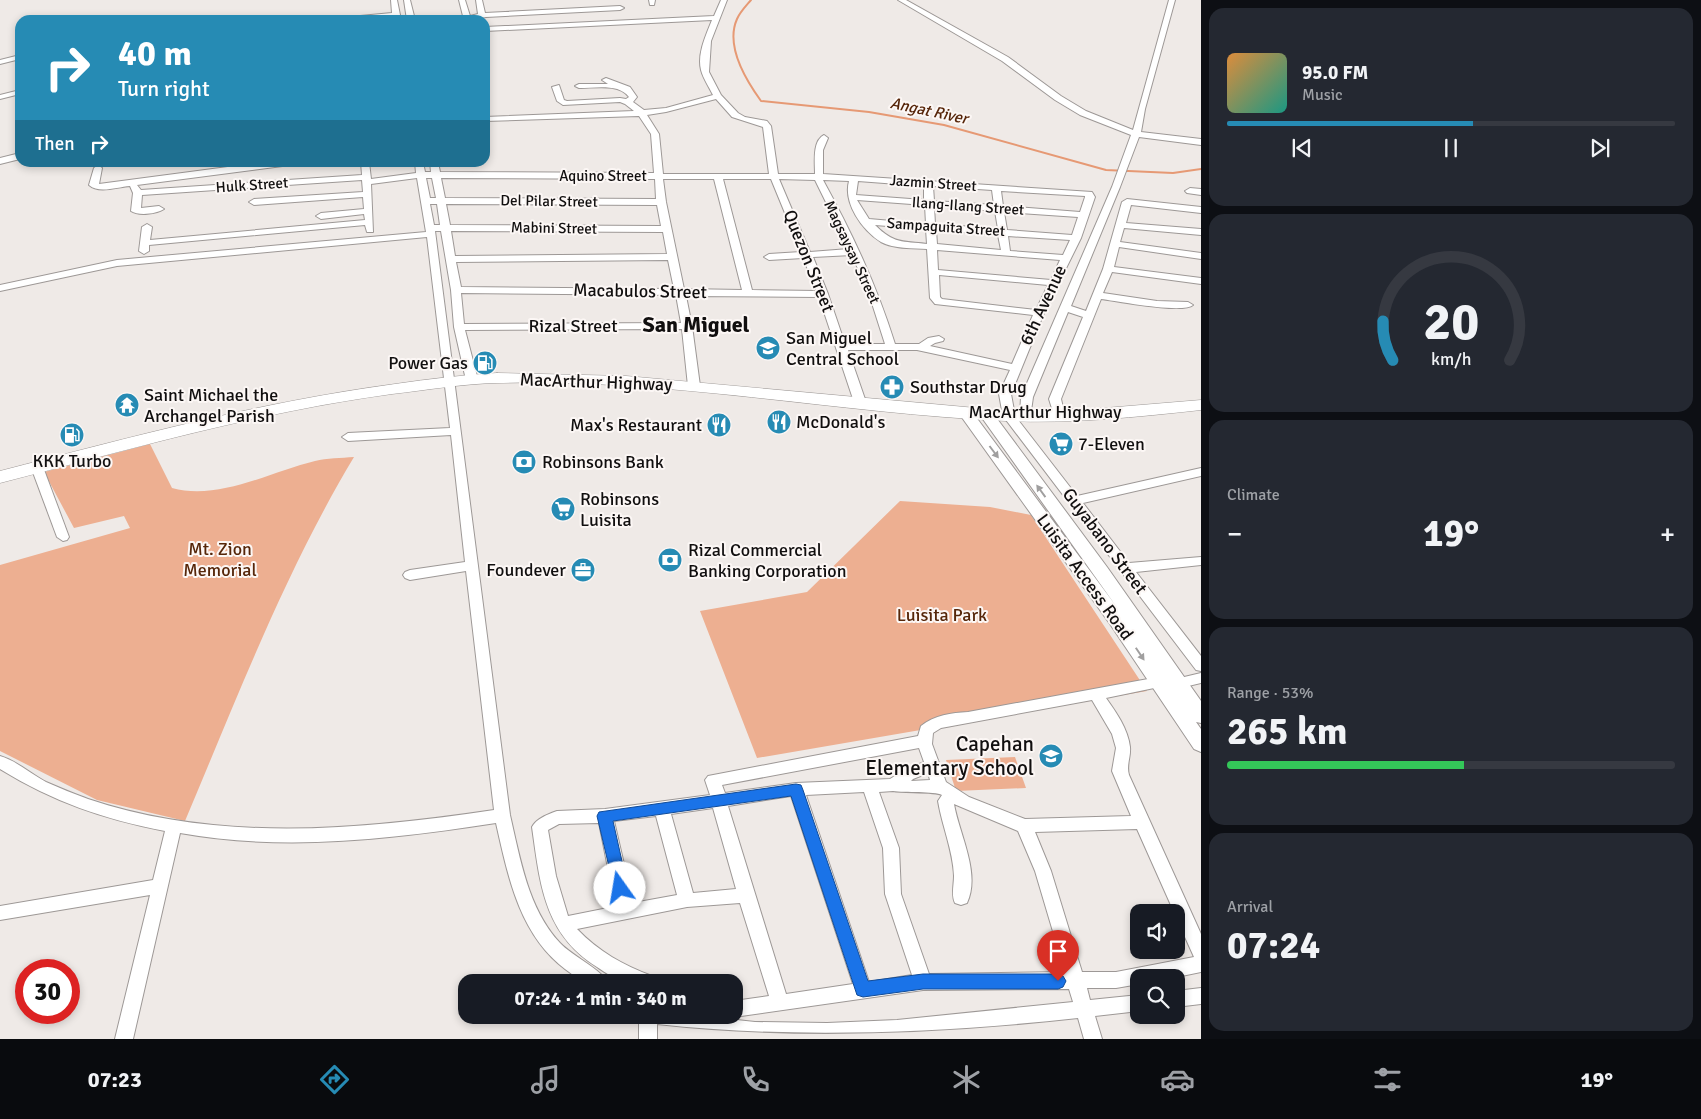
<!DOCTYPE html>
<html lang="en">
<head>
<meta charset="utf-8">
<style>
  :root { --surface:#171b24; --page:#242831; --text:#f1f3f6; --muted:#9ea1a6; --line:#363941; --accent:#268bb4 }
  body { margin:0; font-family:Signika,sans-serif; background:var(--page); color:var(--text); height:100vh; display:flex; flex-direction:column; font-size:19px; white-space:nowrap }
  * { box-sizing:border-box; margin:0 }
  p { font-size:16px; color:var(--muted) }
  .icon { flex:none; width:28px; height:28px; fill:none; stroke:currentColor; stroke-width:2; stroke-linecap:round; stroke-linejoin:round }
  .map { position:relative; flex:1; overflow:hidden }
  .details { display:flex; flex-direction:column; gap:8px; padding:8px; background:#0d0f14; width:500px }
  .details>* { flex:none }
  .guide { position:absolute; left:15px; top:15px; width:475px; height:152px; border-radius:15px; box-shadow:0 2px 8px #0003; background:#268bb4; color:#fff; overflow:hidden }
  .fabs { position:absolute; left:1130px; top:904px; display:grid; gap:10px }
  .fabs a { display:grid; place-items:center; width:55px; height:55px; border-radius:10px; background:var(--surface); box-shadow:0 2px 8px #0003; font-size:25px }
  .speed { position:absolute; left:15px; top:959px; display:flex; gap:10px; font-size:25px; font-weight:700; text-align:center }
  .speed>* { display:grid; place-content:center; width:65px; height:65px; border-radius:50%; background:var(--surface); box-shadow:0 2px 8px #0003; line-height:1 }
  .speed .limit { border:8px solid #d22; background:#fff; color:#111 }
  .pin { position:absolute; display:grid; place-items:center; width:42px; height:42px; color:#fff; margin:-51px -21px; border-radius:50% 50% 50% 0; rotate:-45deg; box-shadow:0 0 5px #0007 }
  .pin .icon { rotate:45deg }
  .me { position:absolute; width:55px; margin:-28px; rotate:347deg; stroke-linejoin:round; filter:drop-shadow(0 0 4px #0008) }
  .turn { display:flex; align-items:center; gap:18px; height:105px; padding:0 20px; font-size:22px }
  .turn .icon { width:65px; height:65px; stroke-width:2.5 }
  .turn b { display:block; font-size:35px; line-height:42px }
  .then { display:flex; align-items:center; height:48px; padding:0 20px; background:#0003; gap:10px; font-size:19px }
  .big { font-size:38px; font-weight:700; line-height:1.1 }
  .details .card { flex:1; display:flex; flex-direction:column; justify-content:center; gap:8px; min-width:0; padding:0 18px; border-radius:15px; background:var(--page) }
  .details .dial { align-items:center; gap:0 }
  .dial svg { height:130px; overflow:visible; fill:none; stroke:var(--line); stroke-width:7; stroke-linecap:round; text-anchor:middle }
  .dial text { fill:var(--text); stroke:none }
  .song { display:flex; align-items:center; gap:15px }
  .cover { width:60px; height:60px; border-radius:8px; background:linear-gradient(135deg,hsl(30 70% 55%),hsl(170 70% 35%)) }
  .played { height:5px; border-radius:2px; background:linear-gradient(90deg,var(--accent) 55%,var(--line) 55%) }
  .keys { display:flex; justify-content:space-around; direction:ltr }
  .heat { display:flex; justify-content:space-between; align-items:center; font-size:28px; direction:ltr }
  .charge { height:8px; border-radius:4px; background:linear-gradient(90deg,#34c759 53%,var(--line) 0) }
  .trip { position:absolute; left:458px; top:974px; width:285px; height:50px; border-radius:15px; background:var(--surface); box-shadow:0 2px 8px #0003; font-weight:700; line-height:50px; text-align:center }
  .dock { display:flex; height:80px; justify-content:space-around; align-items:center; background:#090b0e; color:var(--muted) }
  .dock .icon { width:35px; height:35px }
  .dock .active { color:var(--accent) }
  .dock b { font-size:22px; color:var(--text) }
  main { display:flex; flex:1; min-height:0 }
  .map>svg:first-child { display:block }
  .green { fill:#edaf91 }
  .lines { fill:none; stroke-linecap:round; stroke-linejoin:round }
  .stream { stroke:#e69974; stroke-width:2 }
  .minor-casing { stroke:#9d9896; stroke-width:2 }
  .major-casing { stroke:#9d9896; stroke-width:2 }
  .highway-casing { stroke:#9d9896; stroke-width:1 }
  .minor { fill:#fff; fill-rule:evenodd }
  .major { fill:#fff; fill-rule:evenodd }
  .highway { fill:#fff; fill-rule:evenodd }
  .oneway { fill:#a09f9f }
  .route { fill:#1a73e8; stroke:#114b97 }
  .labels { text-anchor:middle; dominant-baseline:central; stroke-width:4; stroke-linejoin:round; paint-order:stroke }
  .far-street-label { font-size:15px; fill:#110f0f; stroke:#fcf7f5 }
  .far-water-label { font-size:16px; font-style:italic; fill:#562509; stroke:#fcf7f5 }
  .street-label { font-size:18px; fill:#110f0f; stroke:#fcf7f5 }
  .poi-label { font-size:18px; fill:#110f0f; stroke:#fcf7f5; text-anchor:start }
  .park-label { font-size:18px; fill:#562609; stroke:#fcf7f5 }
  .near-poi-label { font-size:21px; fill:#110f0f; stroke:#fcf7f5; text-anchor:end }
  .district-label { font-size:22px; font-weight:bold; fill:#110f0f; stroke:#fcf7f5 }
</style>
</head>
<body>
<main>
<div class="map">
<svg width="1201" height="1039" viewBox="0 0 1201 1039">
  <rect width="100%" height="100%" fill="#efeae7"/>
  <g class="green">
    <path d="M150 444 172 488C218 501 270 472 315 461 327 458 341 458 354 457 285 572 237 698 185 821L97 800 0 751V565L130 528 124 516 74 528 44 472Z"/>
    <polygon points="900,501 990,507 1031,515 1147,691 757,758 700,611 807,592"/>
    <polygon points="1015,757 1026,788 956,791 946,760"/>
  </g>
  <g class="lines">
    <path class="stream" d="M751 0C746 6 740 12 737 19 725 46 745 79 761 101L869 112 944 125 1106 170 1173 173 1201 169"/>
    <defs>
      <g id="minor">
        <polygon points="391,0 397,0 401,20 393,20 393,17 335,20 339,18 392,13"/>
        <polygon points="404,0 410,0 415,20 407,20"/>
        <polygon points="459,0 465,0 470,16 478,14 476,0 482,0 485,13 620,6 624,8 620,10 486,17 471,20 439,20 443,18 463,16"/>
        <polygon points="649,0 655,0 654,5 650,5"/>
        <path d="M721 0H727L711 41 709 72 721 95 738 113 745 117 767 121 771 126 778 174H815C815 163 812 141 824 135L828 138 823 150V174L1092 192 1095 197 1081 238 1044 313 1011 394 1015 416 1077 496 1201 468V476L1083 503 1129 563 1201 557V565L1136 572 1201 656V671L1196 670 1003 416 999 394 1010 370 917 350H848L866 402 860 405 854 402 819 297 686 296 692 326 700 386 698 388H690L688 386 682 329 465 330 478 380 472 383 466 380 454 327 451 290 441 231H435L510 815C520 858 528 909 560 943 571 955 602 970 607 982 586 985 581 981 565 969 519 934 508 876 496 823 392 839 285 852 180 833L133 1039H115L150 895 0 920V906L153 880 165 831C103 819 54 802 0 769V756C17 761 31 774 46 782 60 788 74 794 88 799 219 843 360 830 494 810L466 571 410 580 405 578 403 575 405 572 410 570 465 562 451 435 348 441 342 437 348 433 450 428 427 237 117 266 0 291V285L117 260 426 232 417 178 371 184 373 232H367L365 225 149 245V251L144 254 139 251 142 227 147 224 152 227 150 240 365 220 364 214 321 219 316 216 321 213 364 209 363 197 254 205 249 202 254 199 363 192 362 180 142 195 141 208 159 206 164 209C157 214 138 216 131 211L133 193 130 186C117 187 99 194 89 185L94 168 98 165 102 168 99 184 266 162H294L290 165 137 185 141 190 362 175 361 162H369L371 179 416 173 415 162H423L425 172H431L430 162H438L440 172 654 173 651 134 639 116 485 121V117L634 111 625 104 620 102 563 105 557 101 552 87 559 85 564 100 567 101 620 98 626 99 629 97C619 83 595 88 579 88L575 86 579 84H608L602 80 606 78 630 87 637 97 633 102 644 110 666 108 713 95C709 87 703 78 701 70 697 54 706 35 712 20L485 31V27L714 16ZM716 99 732 117 763 127 769 174H663L659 134 647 115 666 112ZM426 178H432L436 198H430ZM441 178 655 179 656 199 445 198ZM663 179H714L742 290 684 289 666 202ZM723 179H771L801 252 769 254 764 257 769 260 803 258 817 291 752 290ZM779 179 815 180 849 249 810 252ZM823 180 849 181C843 203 862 230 881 242 894 249 913 248 927 249L930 298 935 304 1033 315 1012 364 930 346 935 343 943 341 944 339 939 336 928 338 919 344H895C876 284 853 235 823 180ZM858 181 924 186V200L856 195ZM933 186 992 190 994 205 934 201ZM1001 191 1085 196V197L1080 212 1003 206ZM857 200 925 205 926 224 869 219ZM430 204H437L440 225H434ZM446 204 657 205 661 226 450 225ZM934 206 995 211 998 229 935 224ZM1004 212 1078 217 1072 235 1007 230ZM875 225 926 229 927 244C902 241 894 244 875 225ZM936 230 998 235 1001 250 937 244ZM451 231 663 232 667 254 455 256ZM1008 236 1070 240 1063 255 1010 251ZM937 250 1060 260 1051 280 938 270ZM852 255 869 294 885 344H845L828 294 813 257ZM668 260 674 289 461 287 456 262ZM939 275 1048 285 1036 310 942 299 940 297ZM461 293 676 295 681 323 464 324Z"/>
        <path d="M898 0H906L1008 57 1061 96 1086 111 1133 130 1169 0H1175L1145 109 1141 132 1201 139V145L1139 137 1120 187 1071 306 1086 311 1103 269 1122 202 1127 199 1201 207V213L1131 205 1126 223 1201 229V235L1124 228 1120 242 1201 253V259L1119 247 1114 267 1201 278V284L1112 272 1103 293 1157 301 1188 302 1193 305C1183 314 1117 301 1101 299L1061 399 1065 416 1063 418H1055L1049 399 1083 317 1068 312 1033 397 1030 418 1026 419 1020 416 1021 397 1112 187 1131 135 1080 115 1055 100 1002 61Z"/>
        <polygon points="20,55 20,59 0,64 0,60"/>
        <polygon points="20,90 20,94 0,99 0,95"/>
        <polygon points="20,153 20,159 0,164 0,158"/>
        <polygon points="1190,188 1201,189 1201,195 1187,193 1185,191"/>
        <polygon points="37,463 43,467 69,537 67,540 63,541 57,537 31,467"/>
        <path d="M1201 673V683L1180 688 1159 687 1106 698C1116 712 1128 729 1130 747 1131 757 1126 765 1129 775L1201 934V972L1172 978H1139V984L1116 988H1087L1090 1000 1139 995V1011L1095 1016 1102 1039H1084L1078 1018C942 1033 791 1039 657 1024V1039H639V1015H691L755 1022 827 1023 897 1020 1073 1002 1069 989 923 990 734 1017 728 1015H734V1001L769 996 740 903 687 907 577 929C599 952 623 965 652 976L654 982C646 982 636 984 628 982 617 981 606 973 597 967 544 934 540 884 532 827 536 819 548 814 557 811L605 809 710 795 705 780 708 776 918 736 921 726C935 715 951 713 968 712L1159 677 1180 678ZM1092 700 1112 734 1116 748 1112 771 1131 816 1025 819 969 797 946 782 932 744 933 733 941 728ZM919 748 924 762 903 771 890 779 796 783 725 793 722 785ZM928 773 930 780 911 781 913 779ZM893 791C904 793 935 791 942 795L938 801C942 826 953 850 954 876 954 885 951 895 955 903L961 905 967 903C981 873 959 834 954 804L1018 831 1035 871 1065 972 929 974 901 894 899 848 879 792ZM864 792 883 848 885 894 912 975 869 982 806 795ZM791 796 853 984 786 994 728 806ZM713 808 736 889 693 893 671 814ZM656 816 677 895 633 903 614 821ZM599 823 612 888 618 906 568 916 556 876 548 830 559 824ZM1137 829 1174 912H1176V917L1194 957 1116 972H1082L1051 871 1035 832Z"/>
        <polygon points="1201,988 1201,1004 1176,1007 1176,991"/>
      </g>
      <polygon id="major" points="965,408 970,409 1116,606 980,415 982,412 992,412 1107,567 1201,701 1201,723 1196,722 1201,729 1201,752 1194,749 1110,624 958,412 960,409"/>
      <path id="highway" d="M497 373 626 376 1009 411 1105 408 1201 400V410C1137 417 1071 424 1006 421 836 413 667 378 496 383 461 384 427 390 392 394 259 412 130 449 0 483V471C131 437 261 402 395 384 429 379 463 375 497 373Z"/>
    </defs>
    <use href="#minor" class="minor-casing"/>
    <use href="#major" class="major-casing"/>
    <use href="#highway" class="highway-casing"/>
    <use href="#minor" class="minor"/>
    <use href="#major" class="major"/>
    <use href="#highway" class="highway"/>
  </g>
  <defs><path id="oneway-solid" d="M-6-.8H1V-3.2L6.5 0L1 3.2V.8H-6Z" transform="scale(1.25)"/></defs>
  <g class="oneway">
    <use href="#oneway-solid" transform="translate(994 452) rotate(53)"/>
    <use href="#oneway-solid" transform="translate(1041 491) rotate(-126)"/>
    <use href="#oneway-solid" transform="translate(1140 654) rotate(56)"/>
  </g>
  <polygon class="route" points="796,784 801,785 803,790 868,981 923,974 1058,974 1063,976 1066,981 1063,987 1058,989 923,989 863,997 857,995 791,796 613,821 628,888 626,892 620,894 615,892 597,816 599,812"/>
  <defs>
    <symbol id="school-disc" viewBox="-11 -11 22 22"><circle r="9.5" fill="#268bb4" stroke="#fcf7f5"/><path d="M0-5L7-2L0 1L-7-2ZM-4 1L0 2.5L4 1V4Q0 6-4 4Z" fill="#fff"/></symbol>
    <symbol id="fuel-disc" viewBox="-11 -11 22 22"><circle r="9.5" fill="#268bb4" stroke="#fcf7f5"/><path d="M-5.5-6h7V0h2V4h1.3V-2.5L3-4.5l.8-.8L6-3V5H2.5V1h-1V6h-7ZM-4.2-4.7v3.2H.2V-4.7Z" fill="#fff"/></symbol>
    <symbol id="pharmacy-disc" viewBox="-11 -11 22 22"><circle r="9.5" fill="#268bb4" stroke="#fcf7f5"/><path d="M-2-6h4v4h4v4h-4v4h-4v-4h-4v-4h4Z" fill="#fff"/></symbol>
    <symbol id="temple-disc" viewBox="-11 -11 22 22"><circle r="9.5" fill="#268bb4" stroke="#fcf7f5"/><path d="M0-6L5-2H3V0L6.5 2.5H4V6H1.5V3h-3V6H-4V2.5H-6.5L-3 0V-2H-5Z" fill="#fff"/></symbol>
    <symbol id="restaurant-disc" viewBox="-11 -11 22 22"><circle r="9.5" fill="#268bb4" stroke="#fcf7f5"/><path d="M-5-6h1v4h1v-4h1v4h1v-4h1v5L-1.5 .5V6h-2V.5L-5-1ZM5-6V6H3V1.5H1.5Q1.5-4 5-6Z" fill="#fff"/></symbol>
    <symbol id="supermarket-disc" viewBox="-11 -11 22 22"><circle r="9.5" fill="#268bb4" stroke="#fcf7f5"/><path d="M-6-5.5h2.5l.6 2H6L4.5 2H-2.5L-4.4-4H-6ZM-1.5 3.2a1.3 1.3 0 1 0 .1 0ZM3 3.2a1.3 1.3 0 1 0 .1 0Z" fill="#fff"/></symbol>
    <symbol id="bank-disc" viewBox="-11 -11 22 22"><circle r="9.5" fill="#268bb4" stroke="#fcf7f5"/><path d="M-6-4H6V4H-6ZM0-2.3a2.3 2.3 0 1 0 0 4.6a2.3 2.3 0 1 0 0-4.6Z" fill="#fff"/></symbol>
    <symbol id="office-disc" viewBox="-11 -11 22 22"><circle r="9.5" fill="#268bb4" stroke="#fcf7f5"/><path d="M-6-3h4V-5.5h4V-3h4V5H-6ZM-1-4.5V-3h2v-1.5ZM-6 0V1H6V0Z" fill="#fff"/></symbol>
  </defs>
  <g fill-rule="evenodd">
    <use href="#school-disc" x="754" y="334" width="28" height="28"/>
    <use href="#fuel-disc" x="471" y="349" width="28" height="28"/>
    <use href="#pharmacy-disc" x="878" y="373" width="28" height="28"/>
    <use href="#temple-disc" x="113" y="391" width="28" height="28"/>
    <use href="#restaurant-disc" x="765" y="408" width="28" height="28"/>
    <use href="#restaurant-disc" x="705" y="411" width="28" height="28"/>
    <use href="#fuel-disc" x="58" y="421" width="28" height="28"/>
    <use href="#supermarket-disc" x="1047" y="430" width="28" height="28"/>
    <use href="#bank-disc" x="510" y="448" width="28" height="28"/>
    <use href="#supermarket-disc" x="549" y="495" width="28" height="28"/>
    <use href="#bank-disc" x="656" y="546" width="28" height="28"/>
    <use href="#office-disc" x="569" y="556" width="28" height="28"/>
    <use href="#school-disc" x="1037" y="742" width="28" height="28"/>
  </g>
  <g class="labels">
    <g class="far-street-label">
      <text x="603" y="176">Aquino Street</text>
      <text transform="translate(933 183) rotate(4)">Jazmin Street</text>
      <text transform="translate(252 185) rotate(-4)">Hulk Street</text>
      <text transform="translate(549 201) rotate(1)">Del Pilar Street</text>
      <text transform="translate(968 206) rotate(4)">Ilang-Ilang Street</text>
      <text transform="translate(946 227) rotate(4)">Sampaguita Street</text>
      <text transform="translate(554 228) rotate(1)">Mabini Street</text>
      <text transform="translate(852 252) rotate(65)">Magsaysay Street</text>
    </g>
    <g class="far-water-label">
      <text transform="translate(929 111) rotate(12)">Angat River</text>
    </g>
    <g class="street-label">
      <text transform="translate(809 261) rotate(68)">Quezon Street</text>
      <text transform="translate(640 291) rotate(1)">Macabulos Street</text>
      <text transform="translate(1043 305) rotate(-65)">6th Avenue</text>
      <text x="573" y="326">Rizal Street</text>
      <text transform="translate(596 382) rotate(2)">MacArthur Highway</text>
      <text x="1045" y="412">MacArthur Highway</text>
      <text transform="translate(1105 541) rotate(53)">Guyabano Street</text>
      <text transform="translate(1085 577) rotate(54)">Luisita Access Road</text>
    </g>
    <g class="poi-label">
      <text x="786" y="338">San Miguel<tspan x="786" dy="21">Central School</tspan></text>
      <text x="468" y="363" text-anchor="end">Power Gas</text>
      <text x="910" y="387">Southstar Drug</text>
      <text x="144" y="395">Saint Michael the<tspan x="144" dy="21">Archangel Parish</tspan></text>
      <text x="796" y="422">McDonald's</text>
      <text x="702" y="425" text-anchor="end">Max's Restaurant</text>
      <text x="1078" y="444">7-Eleven</text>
      <text x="72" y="461" text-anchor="middle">KKK Turbo</text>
      <text x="542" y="462">Robinsons Bank</text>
      <text x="580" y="499">Robinsons<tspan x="580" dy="21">Luisita</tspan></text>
      <text x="688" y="550">Rizal Commercial<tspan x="688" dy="21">Banking Corporation</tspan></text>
      <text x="566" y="570" text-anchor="end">Foundever</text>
    </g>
    <g class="park-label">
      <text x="220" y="549">Mt. Zion<tspan x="220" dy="21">Memorial</tspan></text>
      <text x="942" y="615">Luisita Park</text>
    </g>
    <g class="near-poi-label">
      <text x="1034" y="744">Capehan<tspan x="1034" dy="24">Elementary School</tspan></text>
    </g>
    <g class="district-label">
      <text x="696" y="324">San Miguel</text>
    </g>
  </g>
</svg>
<div class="fabs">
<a><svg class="icon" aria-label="sound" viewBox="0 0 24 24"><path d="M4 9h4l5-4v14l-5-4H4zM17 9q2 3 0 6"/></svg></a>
<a><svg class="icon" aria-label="search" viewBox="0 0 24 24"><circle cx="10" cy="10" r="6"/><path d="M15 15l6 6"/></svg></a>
</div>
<div class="speed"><div class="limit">30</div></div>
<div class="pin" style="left:1058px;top:981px;background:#d93025"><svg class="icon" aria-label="arrive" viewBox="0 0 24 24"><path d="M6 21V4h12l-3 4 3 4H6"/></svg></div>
<svg class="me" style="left:620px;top:888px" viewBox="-20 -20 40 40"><circle r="19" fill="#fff"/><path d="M0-13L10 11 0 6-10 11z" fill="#1a73e8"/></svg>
<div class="trip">07:24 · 1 min · 340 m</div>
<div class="guide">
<div class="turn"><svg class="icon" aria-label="right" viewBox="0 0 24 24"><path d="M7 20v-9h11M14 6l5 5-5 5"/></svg><div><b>40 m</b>Turn right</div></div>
<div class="then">Then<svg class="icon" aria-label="right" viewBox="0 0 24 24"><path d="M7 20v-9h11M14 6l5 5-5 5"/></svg></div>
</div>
</div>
<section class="details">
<div class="card">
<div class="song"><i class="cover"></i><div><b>95.0 FM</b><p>Music</p></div></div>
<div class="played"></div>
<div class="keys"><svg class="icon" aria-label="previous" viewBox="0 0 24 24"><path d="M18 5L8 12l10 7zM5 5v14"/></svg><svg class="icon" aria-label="pause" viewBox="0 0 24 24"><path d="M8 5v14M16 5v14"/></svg><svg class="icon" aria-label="next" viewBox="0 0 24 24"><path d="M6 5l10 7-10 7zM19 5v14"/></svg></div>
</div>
<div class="card dial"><svg viewBox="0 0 100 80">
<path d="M14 69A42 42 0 1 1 86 69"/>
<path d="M14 69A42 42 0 0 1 8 45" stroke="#268bb4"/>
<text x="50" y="56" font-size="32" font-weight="700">20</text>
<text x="50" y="72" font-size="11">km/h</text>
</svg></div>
<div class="card"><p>Climate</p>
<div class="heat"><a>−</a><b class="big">19°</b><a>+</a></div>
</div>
<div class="card"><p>Range · 53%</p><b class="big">265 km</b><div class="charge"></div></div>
<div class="card"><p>Arrival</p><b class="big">07:24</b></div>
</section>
</main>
<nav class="dock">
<b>07:23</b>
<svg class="icon active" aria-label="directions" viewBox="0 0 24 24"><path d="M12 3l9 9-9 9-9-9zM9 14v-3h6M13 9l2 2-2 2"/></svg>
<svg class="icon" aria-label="music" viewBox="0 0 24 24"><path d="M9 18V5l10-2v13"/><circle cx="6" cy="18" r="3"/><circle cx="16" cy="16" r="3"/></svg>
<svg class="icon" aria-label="phone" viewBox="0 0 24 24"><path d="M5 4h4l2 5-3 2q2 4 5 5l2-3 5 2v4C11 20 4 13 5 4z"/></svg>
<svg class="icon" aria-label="climate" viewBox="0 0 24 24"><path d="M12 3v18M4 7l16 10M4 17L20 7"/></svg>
<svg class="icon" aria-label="car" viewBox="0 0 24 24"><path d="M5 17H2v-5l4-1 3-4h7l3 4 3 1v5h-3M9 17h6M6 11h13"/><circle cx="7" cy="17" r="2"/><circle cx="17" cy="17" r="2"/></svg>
<svg class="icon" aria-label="filters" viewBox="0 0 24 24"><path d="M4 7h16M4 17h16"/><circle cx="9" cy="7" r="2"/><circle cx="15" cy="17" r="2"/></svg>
<b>19°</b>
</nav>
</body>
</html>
